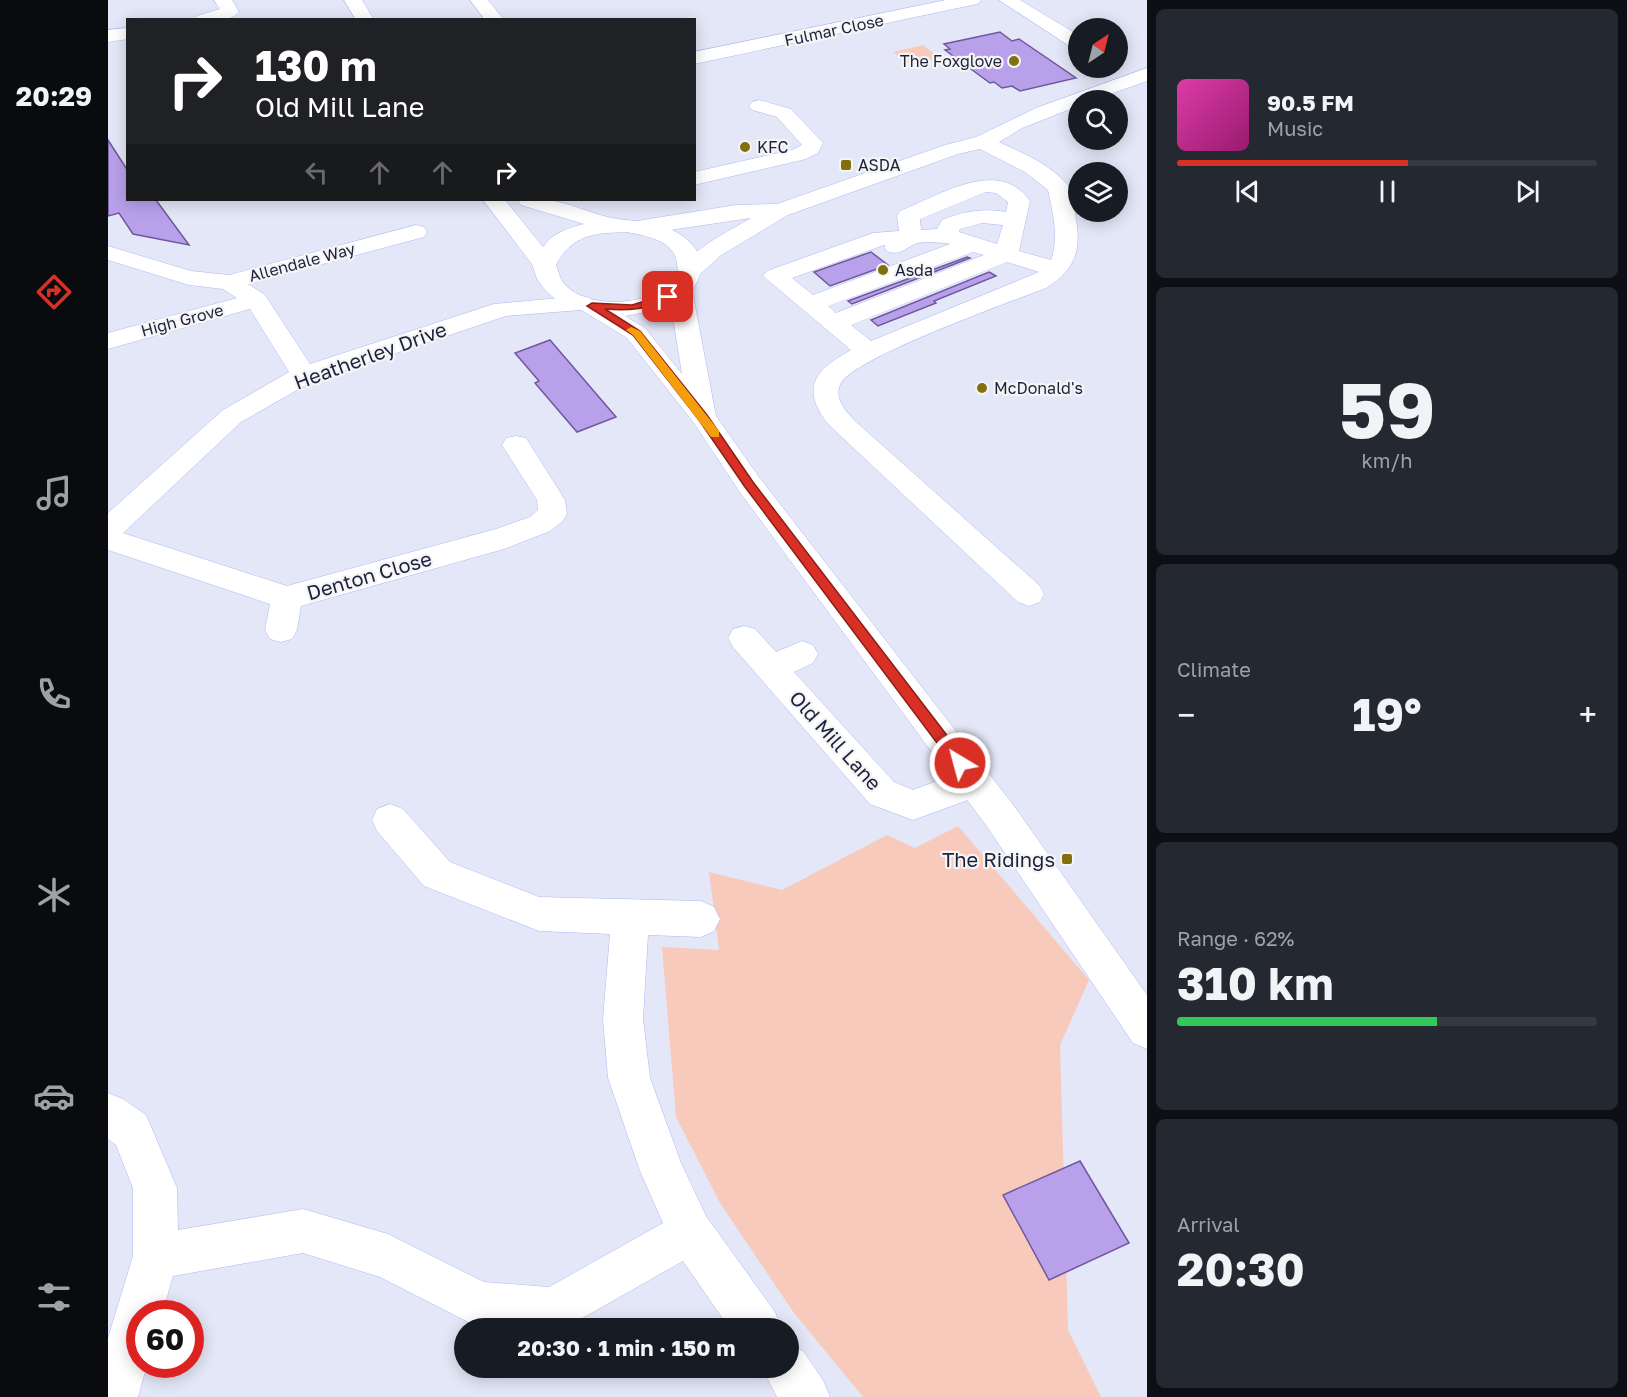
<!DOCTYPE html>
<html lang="en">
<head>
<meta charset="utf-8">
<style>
  :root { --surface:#171b24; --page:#242831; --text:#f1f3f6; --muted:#9ea1a6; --line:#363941; --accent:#d93025 }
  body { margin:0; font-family:"Golos Text",sans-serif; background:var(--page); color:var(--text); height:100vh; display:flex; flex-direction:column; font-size:22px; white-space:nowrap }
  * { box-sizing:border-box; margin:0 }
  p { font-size:20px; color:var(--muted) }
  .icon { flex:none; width:33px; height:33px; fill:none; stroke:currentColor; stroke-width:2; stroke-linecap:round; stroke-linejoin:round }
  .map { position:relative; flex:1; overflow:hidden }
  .details { display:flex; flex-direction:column; gap:9px; padding:9px; background:#0d0f14; width:480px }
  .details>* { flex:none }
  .top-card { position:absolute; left:18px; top:18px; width:570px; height:183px; border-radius:0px; box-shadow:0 3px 15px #0003; background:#202124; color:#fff; overflow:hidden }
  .needle { width:39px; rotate:35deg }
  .controls { position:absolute; left:960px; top:18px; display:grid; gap:12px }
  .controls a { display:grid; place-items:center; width:60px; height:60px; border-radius:50%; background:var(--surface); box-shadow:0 3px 15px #0003; font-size:30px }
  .speed { position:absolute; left:18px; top:1300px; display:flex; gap:12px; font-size:30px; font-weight:700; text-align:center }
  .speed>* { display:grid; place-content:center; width:78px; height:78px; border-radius:50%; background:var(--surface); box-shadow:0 3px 15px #0003; line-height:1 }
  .speed .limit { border:9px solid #d22; background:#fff; color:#111 }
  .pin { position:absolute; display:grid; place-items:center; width:51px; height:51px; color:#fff; margin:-26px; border-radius:12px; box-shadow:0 3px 9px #0006 }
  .me { position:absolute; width:66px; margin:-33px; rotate:323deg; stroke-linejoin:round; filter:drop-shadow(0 0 4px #0008) }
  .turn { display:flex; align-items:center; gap:21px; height:126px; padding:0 30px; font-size:27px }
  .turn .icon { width:78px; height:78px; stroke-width:2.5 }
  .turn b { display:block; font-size:42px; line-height:51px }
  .lanes { display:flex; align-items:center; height:57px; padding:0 30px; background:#0003; justify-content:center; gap:30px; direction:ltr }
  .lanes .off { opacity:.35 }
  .big { font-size:45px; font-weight:700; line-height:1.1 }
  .details .widget { flex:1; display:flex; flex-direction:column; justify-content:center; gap:9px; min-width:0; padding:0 21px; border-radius:9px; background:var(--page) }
  .details .dial { align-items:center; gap:0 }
  .dial b { font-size:78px; line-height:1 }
  .song { display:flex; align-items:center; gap:18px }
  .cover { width:72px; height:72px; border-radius:9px; background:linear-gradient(135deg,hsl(320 70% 55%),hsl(320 70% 35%)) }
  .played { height:6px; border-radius:3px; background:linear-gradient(90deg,var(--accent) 55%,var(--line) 55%) }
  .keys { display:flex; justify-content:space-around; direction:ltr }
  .heat { display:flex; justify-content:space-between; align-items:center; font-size:33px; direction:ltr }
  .charge { height:9px; border-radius:4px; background:linear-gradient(90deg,#34c759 62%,var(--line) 0) }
  .trip { position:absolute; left:346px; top:1318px; width:345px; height:60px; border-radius:30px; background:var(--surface); box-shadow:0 3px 15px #0003; font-weight:700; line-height:60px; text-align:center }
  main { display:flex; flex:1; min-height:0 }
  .tab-bar { display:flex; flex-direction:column; width:108px; justify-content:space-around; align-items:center; background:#090b0e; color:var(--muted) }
  .tab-bar .icon { width:42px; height:42px }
  .tab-bar .selected { color:var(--accent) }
  .tab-bar b { font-size:27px; color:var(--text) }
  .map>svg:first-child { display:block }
  .green { fill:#f8cabc }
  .building { fill:#b8a0eb; stroke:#6f589d; stroke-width:1.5 }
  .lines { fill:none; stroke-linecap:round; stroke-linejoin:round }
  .minor-casing { stroke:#afb8f4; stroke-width:1 }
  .major-casing { stroke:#afb8f4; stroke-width:1 }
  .minor { fill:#fff; fill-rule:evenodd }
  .major { fill:#fff; fill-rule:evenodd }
  .route { fill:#d93025; stroke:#8d1f18; stroke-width:1.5 }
  .slow { fill:#f59e0b }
  .poi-dot { fill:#81700e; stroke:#f5f5f5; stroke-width:2 }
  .labels { text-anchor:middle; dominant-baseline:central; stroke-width:4.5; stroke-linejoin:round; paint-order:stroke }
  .far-street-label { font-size:16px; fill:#1e213e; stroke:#f5f5f5 }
  .far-poi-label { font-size:16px; fill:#1e213e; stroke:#f5f5f5; text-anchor:start }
  .street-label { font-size:20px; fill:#1e213e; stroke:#f5f5f5 }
  .poi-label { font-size:20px; fill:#1e213e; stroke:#f5f5f5; text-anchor:end }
</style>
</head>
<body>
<main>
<nav class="tab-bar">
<b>20:29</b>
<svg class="icon selected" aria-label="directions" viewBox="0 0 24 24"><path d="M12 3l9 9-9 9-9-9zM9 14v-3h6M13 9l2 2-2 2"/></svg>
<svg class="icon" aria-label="music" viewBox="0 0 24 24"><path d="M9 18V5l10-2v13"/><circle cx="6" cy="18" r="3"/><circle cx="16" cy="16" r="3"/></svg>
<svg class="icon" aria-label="phone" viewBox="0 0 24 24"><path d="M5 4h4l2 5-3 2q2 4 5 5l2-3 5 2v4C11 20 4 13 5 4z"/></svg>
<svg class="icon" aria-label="climate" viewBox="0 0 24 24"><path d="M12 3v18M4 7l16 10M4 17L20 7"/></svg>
<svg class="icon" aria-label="car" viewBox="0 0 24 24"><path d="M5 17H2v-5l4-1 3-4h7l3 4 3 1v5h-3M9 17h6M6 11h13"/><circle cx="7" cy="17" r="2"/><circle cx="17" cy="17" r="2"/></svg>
<svg class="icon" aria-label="filters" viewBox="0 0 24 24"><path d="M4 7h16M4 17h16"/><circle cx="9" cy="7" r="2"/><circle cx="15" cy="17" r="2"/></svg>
</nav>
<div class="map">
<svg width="1039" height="1397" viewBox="0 0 1039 1397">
  <rect width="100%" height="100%" fill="#e4e7f7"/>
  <g class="green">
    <polygon points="815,45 832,58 802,65 785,52"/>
    <polygon points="850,826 981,980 952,1045 960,1330 993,1397 755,1397 686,1313 612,1203 568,1117 554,947 611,950 601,872 674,890 779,835 807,848"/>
  </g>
  <g class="building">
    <polygon points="892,32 904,41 911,39 968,78 912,91 904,86 894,88 886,82 882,83 837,50 842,49 836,44"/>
    <polygon points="0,140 20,171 20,200 48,200 81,245 25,234 11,213 0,216"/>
    <polygon points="763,252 780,265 722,286 706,272"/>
    <polygon points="859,257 862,258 744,304 740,301"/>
    <polygon points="881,272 888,276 826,301 828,303 770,326 763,320"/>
    <polygon points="442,340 508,417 469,432 427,383 431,381 407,353"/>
    <polygon points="972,1161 1021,1243 941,1280 895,1195"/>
  </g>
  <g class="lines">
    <defs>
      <g id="minor">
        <path d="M106 0H124L131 12C122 23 100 20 86 20L89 16 112 9Z"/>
        <polygon points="362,0 380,0 396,20 377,20"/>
        <polygon points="838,0 873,0 870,4 864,5 586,64 586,52"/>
        <polygon points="891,0 912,0 970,35 970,48 963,47"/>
        <polygon points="20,28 20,39 0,42 0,30"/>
        <path d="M1039 68V81L985 100H970V106L914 128 891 142C914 153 940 163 958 183 964 189 965 201 966 209 974 245 971 268 938 288 905 301 741 359 732 385 726 399 738 411 747 421L932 586 936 594 932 602 921 606 910 602 720 424C692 388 707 370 743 350L655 276 659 271 765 233 791 231 789 216 792 211C830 196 891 156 922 201L911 251 943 260C951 237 945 213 940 190L917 172 872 149 850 154 680 215 612 256 590 276 582 278 574 276 570 271C587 247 618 233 643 218L535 234 527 232 524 227 527 222 535 220 628 205 669 204 837 145 868 137 928 108ZM878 192 888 193 900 202 898 212C875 208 856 211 834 220L829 229 813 230 812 219ZM874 223 895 225 889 244 851 232 852 229ZM838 243 842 244 705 295 684 278 776 245H778L776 247 780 252C793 255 796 249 807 244 815 241 829 243 838 243ZM865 252 876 255 728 313 720 306ZM899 262 931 272 763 341 743 325Z"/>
        <polygon points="651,100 683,109 715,143 710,153 698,159 586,185 586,172 684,150 694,145 669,117 644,110 641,106 644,102"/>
        <polygon points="308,225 316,227 319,232 316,237 140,284 157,295 202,364 386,304 473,296 482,298 485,303 482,308 473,310 398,316 205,381 133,422 15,533 179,586 388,529 422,517 430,510 429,500 394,445 398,438 408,436 418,438 457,500 459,514 455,521 442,531 396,549 193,606 189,630 184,639 173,642 162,639 157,630 162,604 0,550 0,513 115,410 181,372 142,309 0,349 0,333 129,298 115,289 81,285 0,260 0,246 83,271 121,275"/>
        <polygon points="636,626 647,629 668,652 694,641 705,645 710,654 705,663 686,672 786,782 805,790 867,767 879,771 884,782 879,793 805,820 762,804 625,647 620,638 625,629"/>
        <polygon points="282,804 295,809 342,862 431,897 593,901 606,907 612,919 606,931 593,937 540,935 535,1019 542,1078 573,1163 598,1216 667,1312 673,1329 622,1329 575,1261 455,1329 372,1328 272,1277 195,1253 65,1276 54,1314 32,1314 32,1365 39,1365 30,1397 0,1397 0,1338 25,1256 25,1188 8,1145 0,1139 0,1093 15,1099 38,1115 69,1188 70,1230 195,1209 280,1234 376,1282 441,1287 555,1223 532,1171 500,1078 495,1019 502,934 431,931 316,886 269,831 264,820 269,809"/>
        <polygon points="681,1345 695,1351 715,1380 722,1397 669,1397 654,1368 681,1368"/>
      </g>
      <g id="major">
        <polygon points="236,0 254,0 266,20 248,20"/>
        <path d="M375 200H397L435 247C444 233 461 228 476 224L413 205 410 200C419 200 429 199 438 200 462 202 487 216 510 219 524 221 538 221 552 225 582 235 607 259 584 290L608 416 651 477 906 806 1039 995V1049L1025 1043 880 828 631 491 586 423 519 338 475 311 446 298 437 290 429 279 424 264ZM519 232C538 236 567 240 569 264 570 271 571 275 566 281 544 307 471 311 453 279 451 275 450 269 448 265 465 234 486 233 519 232ZM563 305 574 374 537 328 517 316 544 311Z"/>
      </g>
    </defs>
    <use href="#minor" class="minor-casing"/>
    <use href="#major" class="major-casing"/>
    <use href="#minor" class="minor"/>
    <use href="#major" class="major"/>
  </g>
  <path class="route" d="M560 294 565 297 563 299C540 309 522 311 497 309L532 331 599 415 645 482 857 759 859 763 857 767H847L637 487 591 420 525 335 479 306 484 303 524 305Z"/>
  <polygon class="slow" points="523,327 532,331 611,431 611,437 603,437 525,335 518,330"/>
  <g class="poi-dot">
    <circle cx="906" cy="61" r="6"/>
    <circle cx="637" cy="147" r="6"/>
    <rect x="732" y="159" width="12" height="12" rx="3"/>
    <circle cx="775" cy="270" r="6"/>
    <circle cx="874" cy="388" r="6"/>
    <rect x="953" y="853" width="12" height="12" rx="3"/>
  </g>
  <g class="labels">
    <g class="far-street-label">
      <text transform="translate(726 30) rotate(-12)">Fulmar Close</text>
      <text transform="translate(194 262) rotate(-15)">Allendale Way</text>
      <text transform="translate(74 320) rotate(-15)">High Grove</text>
    </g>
    <g class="far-poi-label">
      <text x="894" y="61" text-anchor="end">The Foxglove</text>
      <text x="649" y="147">KFC</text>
      <text x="750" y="165">ASDA</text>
      <text x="787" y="270">Asda</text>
      <text x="886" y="388">McDonald's</text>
    </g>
    <g class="street-label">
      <text transform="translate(262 355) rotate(-20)">Heatherley Drive</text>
      <text transform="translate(261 575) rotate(-16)">Denton Close</text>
      <text transform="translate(728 740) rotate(48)">Old Mill Lane</text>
    </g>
    <g class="poi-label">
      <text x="947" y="859">The Ridings</text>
    </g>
  </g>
</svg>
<div class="controls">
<a><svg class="needle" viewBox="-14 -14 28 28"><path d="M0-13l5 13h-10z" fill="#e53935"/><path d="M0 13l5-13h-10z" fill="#9ea1a6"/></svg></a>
<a><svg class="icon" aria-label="search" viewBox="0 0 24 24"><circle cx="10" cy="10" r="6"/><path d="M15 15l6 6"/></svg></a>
<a><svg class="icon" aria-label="layers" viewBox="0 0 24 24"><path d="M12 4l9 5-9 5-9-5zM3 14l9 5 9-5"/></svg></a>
</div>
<div class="speed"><div class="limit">60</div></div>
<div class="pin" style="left:560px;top:297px;background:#d93025"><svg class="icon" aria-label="arrive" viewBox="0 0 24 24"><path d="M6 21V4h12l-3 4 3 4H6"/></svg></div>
<svg class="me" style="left:852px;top:763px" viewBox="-20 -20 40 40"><circle r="17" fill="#d93025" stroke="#fff" stroke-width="3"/><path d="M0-11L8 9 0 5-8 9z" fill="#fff"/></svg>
<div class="trip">20:30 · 1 min · 150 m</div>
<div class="top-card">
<div class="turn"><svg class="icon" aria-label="right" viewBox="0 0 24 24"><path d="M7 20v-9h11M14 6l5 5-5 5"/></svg><div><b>130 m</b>Old Mill Lane</div></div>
<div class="lanes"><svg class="icon off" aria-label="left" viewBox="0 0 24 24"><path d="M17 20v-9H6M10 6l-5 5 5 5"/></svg><svg class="icon off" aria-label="ahead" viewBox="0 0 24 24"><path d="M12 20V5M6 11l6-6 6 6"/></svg><svg class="icon off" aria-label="ahead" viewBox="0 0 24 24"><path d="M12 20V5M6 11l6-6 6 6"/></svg><svg class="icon" aria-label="right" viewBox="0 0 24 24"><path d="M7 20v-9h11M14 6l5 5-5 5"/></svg></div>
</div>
</div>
<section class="details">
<div class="widget">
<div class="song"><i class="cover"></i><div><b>90.5 FM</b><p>Music</p></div></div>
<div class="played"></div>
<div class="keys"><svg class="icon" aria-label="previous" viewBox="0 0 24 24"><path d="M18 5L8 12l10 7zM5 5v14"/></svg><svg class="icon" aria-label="pause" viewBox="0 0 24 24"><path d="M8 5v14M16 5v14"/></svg><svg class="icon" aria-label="next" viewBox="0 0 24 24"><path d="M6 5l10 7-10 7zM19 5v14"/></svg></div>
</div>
<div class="widget dial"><b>59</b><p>km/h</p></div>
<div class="widget"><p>Climate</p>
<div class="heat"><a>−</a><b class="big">19°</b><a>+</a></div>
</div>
<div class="widget"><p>Range · 62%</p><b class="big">310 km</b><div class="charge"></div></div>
<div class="widget"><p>Arrival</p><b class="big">20:30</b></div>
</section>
</main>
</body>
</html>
